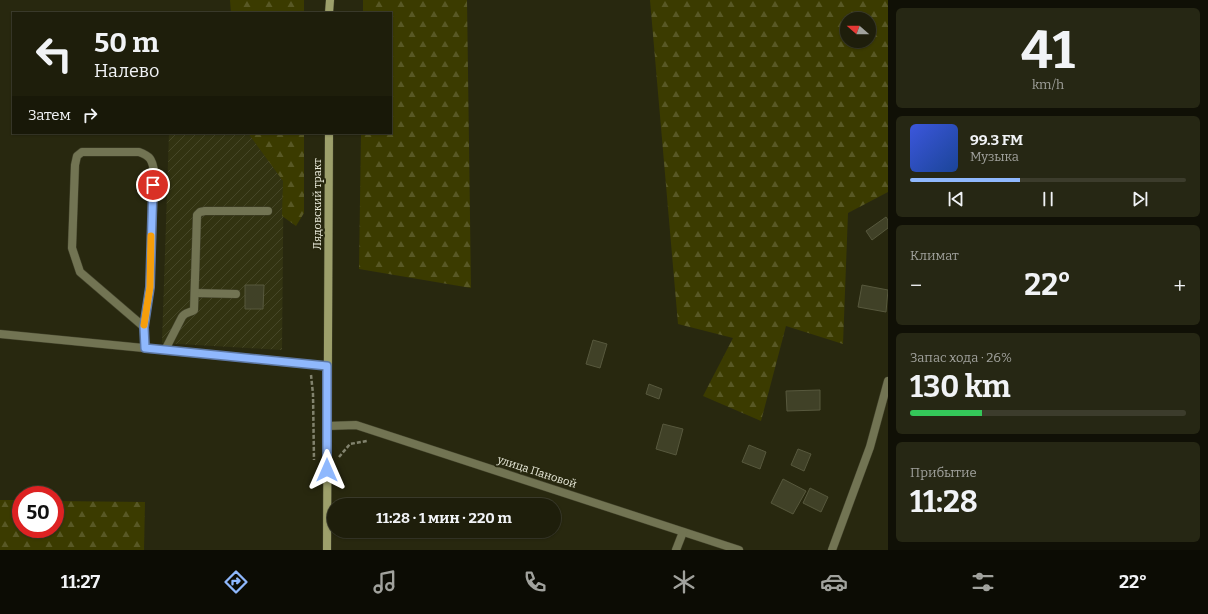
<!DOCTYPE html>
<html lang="ru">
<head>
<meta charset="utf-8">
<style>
  :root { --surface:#1e1e0b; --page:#262714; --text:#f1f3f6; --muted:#a1a29d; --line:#3c3c2c; --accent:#8fb8fd }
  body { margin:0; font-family:Bitter,serif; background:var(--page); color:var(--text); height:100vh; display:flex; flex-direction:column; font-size:15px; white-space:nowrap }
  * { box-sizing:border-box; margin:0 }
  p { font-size:13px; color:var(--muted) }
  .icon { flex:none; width:22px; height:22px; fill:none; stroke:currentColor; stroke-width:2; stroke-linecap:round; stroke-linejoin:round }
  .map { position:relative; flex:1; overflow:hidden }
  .drawer { display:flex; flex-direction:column; gap:8px; padding:8px; background:#101006; width:320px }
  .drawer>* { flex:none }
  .top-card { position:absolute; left:12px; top:12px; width:380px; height:122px; border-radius:0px; box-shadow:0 1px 3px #0004,0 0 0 1px var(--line); background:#1e1e0b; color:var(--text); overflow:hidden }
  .needle { width:26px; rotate:290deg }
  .controls { position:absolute; left:840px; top:12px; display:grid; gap:8px }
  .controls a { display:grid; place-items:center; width:36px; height:36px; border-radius:50%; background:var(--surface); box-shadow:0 1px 3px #0004,0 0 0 1px var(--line); font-size:20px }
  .speed { position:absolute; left:12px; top:486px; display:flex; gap:8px; font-size:20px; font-weight:700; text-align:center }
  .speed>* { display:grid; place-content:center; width:52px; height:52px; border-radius:50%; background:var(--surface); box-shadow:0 1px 3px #0004,0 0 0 1px var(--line); line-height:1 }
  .speed .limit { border:6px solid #d22; background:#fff; color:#111 }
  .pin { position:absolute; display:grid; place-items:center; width:34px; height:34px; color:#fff; margin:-17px; border:2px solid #fff; border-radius:50%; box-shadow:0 1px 4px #0007 }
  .me { position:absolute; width:44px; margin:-22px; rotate:0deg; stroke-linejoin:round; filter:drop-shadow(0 0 3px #0008) }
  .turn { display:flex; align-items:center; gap:14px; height:84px; padding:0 16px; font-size:18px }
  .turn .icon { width:52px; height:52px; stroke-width:2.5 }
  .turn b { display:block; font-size:28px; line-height:34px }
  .then { display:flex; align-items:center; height:38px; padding:0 16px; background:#0003; gap:8px; font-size:15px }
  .big { font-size:30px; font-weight:700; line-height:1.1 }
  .drawer .widget { flex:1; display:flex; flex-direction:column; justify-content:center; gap:6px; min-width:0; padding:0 14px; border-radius:6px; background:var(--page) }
  .drawer .dial { align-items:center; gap:0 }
  .dial b { font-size:52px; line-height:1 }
  .song { display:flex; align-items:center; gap:12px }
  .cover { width:48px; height:48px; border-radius:6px; background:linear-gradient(135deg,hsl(230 70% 55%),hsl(220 70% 35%)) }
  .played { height:4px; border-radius:2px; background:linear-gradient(90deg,var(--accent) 40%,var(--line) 40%) }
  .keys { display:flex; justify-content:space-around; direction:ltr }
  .heat { display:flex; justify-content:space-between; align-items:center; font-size:22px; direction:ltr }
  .charge { height:6px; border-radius:3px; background:linear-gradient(90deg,#34c759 26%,var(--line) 0) }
  .trip { position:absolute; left:327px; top:498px; width:234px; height:40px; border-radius:20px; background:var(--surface); box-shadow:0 1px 3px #0004,0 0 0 1px var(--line); font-weight:700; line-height:40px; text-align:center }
  .menu { display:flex; height:64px; justify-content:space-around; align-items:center; background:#0c0c04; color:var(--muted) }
  .menu .icon { width:28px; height:28px }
  .menu .on { color:var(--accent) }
  .menu b { font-size:18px; color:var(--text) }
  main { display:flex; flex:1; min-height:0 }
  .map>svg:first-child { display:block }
  .industrial { fill:url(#industrial-furrows) }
  .forest { fill:url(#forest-firs); fill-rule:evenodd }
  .building { fill:#404127; stroke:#57583d }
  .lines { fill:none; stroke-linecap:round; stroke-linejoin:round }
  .service-casing { stroke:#43432c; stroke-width:9 }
  .minor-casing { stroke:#43432c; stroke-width:9 }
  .secondary-casing { stroke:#43432c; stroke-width:9 }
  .path { stroke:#82836e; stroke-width:2.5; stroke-dasharray:4 2; stroke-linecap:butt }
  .service { stroke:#727453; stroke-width:8 }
  .minor { stroke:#727453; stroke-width:8 }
  .secondary { stroke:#9da06b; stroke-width:8 }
  .route-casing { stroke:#5d78a4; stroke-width:10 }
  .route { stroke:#8fb8fd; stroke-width:7 }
  .slow { stroke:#f59e0b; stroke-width:7 }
  .labels { text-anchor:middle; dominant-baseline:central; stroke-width:4; stroke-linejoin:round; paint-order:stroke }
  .street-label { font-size:11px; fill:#ebecdc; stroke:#28280f }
</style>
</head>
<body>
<main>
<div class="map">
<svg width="888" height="550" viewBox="0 0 888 550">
  <defs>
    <pattern id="industrial-furrows" width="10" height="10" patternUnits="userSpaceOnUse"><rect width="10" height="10" fill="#323311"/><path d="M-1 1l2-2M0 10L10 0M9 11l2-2" fill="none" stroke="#464728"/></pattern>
    <pattern id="forest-firs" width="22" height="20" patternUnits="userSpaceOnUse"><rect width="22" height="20" fill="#3b3b00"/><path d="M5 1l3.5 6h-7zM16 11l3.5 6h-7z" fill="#585825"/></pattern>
  </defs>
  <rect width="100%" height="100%" fill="#28280f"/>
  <polygon class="industrial" points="169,133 284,133 282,350 162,343"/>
  <g class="forest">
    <polygon points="230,0 304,0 304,13 231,13"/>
    <polygon points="363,0 467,0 471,288 359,269 361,133 391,133 391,13 363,13"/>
    <path d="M650 0H888V192L848 213 843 344 786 326 761 421 703 396 733 338 678 324ZM847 19H869V41H847Z"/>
    <polygon points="248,133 304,133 304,213 296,226 282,216 283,181"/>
    <polygon points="0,500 21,500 21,529 55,529 55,501 145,502 144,550 0,550"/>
  </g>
  <g class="building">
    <polygon points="886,217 888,220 888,228 872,240 866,231"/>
    <polygon points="245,285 264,285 263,309 245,309"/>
    <polygon points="862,285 888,290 886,312 858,307"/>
    <polygon points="593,340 607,344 600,368 586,364"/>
    <polygon points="649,384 662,389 659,399 646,394"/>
    <polygon points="820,390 820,410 787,411 786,391"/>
    <polygon points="663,424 683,429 676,455 656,449"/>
    <polygon points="749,445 766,452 760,469 742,462"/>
    <polygon points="798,449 811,454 804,471 791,465"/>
    <polygon points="783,479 806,491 793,514 771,503"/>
    <polygon points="810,488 828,497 821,512 803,503"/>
  </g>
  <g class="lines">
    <defs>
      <g id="service">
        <polyline points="195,293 236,294"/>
        <path d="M144 327 150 287 154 171C152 159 150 156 139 152H82L77 156 75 165 72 248 80 272 144 327 145 348"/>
        <path d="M165 350 182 317C185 312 190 313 194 310L197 215 200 212 205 211H268"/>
      </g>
      <g id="minor">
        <polyline points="0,334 327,366"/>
        <polyline points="327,426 356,425 739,550"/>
        <polyline points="676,550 683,532"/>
        <polyline points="832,550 870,447 888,381"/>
      </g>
      <g id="secondary">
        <polyline points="329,13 330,0"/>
        <polyline points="327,550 329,133"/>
      </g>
    </defs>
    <use href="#service" class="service-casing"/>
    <use href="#minor" class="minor-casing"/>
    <use href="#secondary" class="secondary-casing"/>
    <g class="path">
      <polyline points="311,375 313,394 314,460"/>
      <polyline points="339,457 350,444 367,441"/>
    </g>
    <use href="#service" class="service"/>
    <use href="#minor" class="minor"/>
    <use href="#secondary" class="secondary"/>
  </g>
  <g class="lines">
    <defs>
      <polyline id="route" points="153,185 150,287 144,327 145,348 327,366 327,470"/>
    </defs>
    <use href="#route" class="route-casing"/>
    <use href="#route" class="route"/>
    <polyline class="slow" points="144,325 150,287 151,236"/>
  </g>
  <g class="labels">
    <g class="street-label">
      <text transform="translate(317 204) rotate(-90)">Лядовский тракт</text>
      <text transform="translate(537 472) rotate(18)">улица Пановой</text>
    </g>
  </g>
</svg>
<div class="controls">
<a><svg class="needle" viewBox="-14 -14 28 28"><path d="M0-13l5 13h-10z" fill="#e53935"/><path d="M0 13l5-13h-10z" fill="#a1a29d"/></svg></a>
</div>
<div class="speed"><div class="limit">50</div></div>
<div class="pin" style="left:153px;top:185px;background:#d93025"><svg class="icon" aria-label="arrive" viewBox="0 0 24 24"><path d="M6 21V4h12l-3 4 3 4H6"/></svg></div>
<svg class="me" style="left:327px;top:470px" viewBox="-20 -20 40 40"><path d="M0-17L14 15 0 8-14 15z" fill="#8fb8fd" stroke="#fff" stroke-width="4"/></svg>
<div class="trip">11:28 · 1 мин · 220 m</div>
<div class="top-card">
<div class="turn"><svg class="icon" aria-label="left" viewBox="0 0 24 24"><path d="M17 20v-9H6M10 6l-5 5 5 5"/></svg><div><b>50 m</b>Налево</div></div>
<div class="then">Затем<svg class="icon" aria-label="right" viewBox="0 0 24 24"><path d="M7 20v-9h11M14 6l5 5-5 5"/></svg></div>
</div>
</div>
<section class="drawer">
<div class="widget dial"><b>41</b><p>km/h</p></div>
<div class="widget">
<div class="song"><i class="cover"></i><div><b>99.3 FM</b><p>Музыка</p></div></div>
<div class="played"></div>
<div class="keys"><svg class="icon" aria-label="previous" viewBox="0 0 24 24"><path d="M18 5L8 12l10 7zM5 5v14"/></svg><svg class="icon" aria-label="pause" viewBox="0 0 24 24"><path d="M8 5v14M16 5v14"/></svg><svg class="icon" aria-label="next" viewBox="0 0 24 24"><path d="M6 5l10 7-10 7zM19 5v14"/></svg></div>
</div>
<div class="widget"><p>Климат</p>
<div class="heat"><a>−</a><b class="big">22°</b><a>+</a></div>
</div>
<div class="widget"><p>Запас хода · 26%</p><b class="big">130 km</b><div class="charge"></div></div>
<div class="widget"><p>Прибытие</p><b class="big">11:28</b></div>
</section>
</main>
<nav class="menu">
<b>11:27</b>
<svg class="icon on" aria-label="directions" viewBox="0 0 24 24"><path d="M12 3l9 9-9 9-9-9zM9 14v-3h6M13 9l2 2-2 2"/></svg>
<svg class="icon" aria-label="music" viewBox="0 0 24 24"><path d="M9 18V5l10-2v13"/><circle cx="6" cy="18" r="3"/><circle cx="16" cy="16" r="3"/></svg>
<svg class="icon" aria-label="phone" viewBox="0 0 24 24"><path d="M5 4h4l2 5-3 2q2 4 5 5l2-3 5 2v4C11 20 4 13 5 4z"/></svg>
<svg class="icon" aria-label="climate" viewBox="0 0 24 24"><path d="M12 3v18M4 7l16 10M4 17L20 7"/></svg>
<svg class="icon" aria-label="car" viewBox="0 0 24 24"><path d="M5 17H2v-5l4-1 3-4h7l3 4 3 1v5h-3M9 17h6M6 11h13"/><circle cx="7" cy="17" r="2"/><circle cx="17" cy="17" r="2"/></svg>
<svg class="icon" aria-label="filters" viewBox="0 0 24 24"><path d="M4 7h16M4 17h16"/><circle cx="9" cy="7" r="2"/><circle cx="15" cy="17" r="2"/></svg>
<b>22°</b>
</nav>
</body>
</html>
